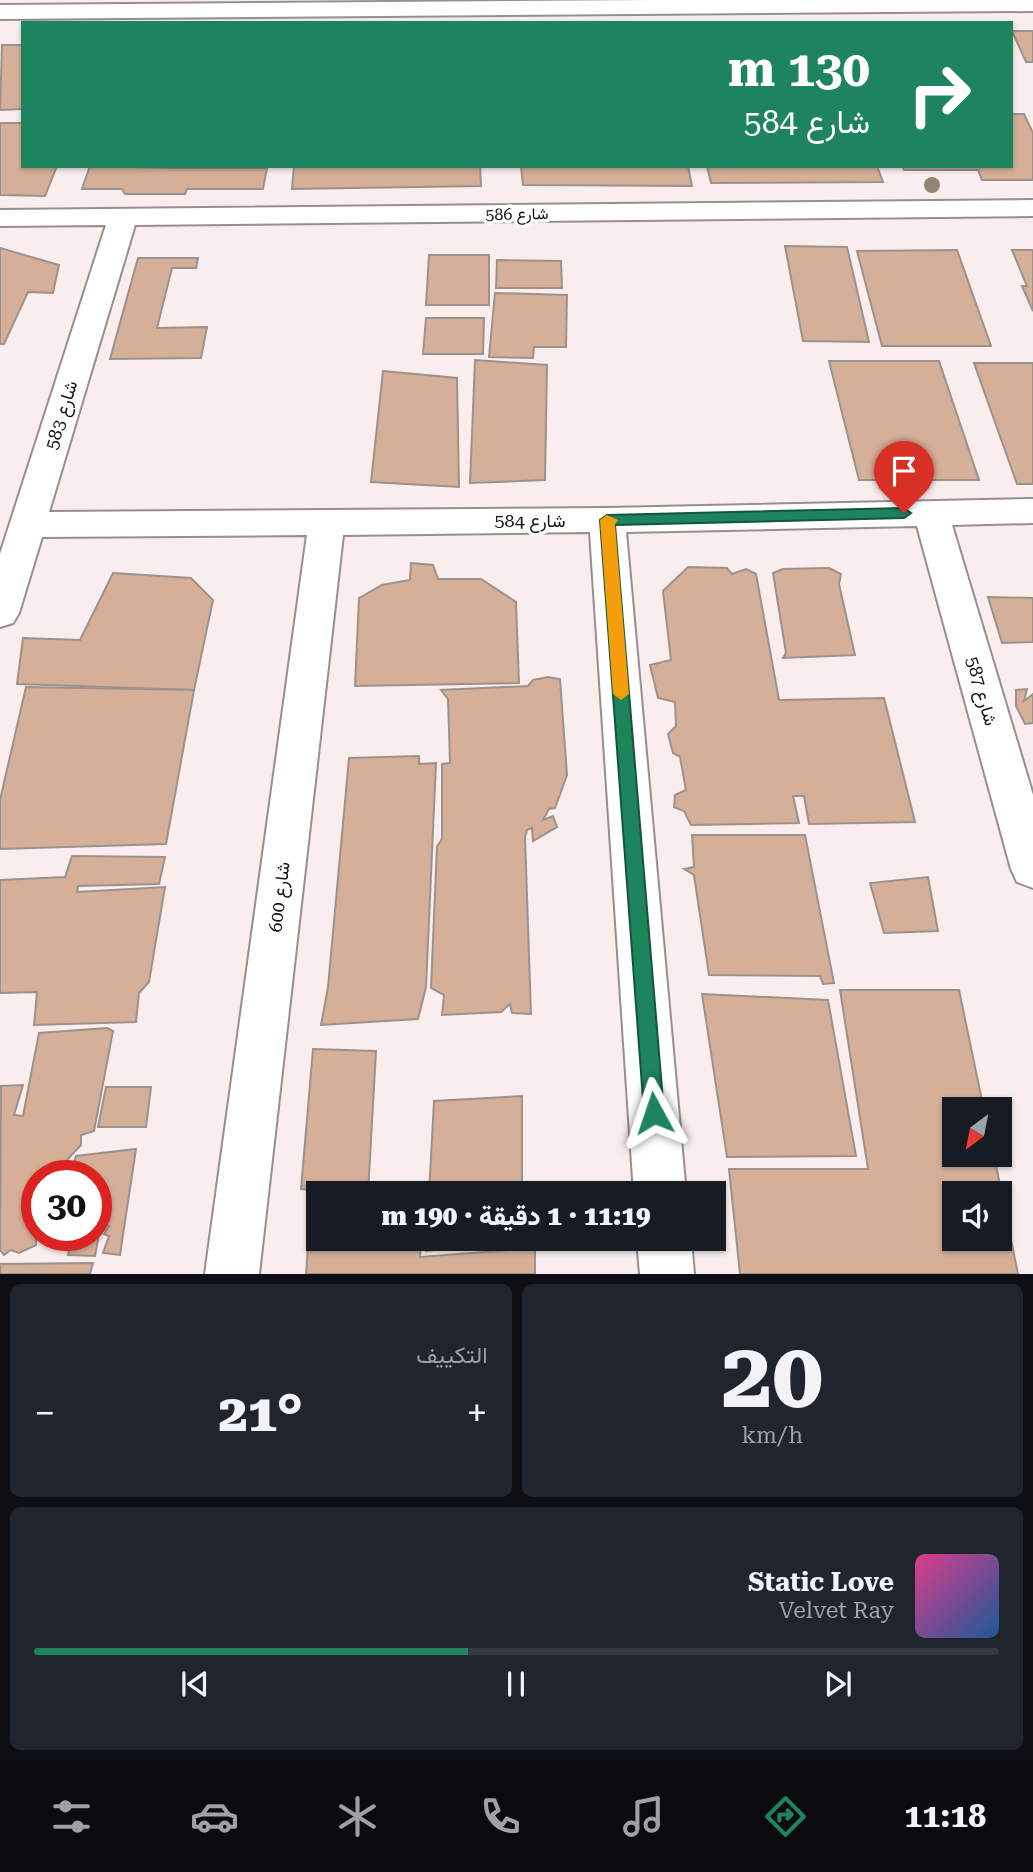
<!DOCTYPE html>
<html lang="ar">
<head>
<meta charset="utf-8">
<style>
  :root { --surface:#171b24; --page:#20242c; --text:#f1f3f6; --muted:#9ea1a6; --line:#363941; --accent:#1d845e }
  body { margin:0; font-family:"Roboto Serif",Vazirmatn,serif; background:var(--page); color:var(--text); direction:rtl; height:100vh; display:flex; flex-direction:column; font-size:26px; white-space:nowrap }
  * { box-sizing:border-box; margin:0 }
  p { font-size:23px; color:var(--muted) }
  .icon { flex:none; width:38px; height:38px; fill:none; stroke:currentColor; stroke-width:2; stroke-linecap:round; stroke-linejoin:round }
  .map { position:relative; height:1274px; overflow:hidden; direction:ltr }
  .side { display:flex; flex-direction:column; gap:10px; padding:10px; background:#0d0f14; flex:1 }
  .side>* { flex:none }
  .banner { position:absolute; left:21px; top:21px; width:992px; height:147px; border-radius:0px; box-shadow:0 2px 5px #0004; direction:rtl; background:#1d845e; color:#fff; overflow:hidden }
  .needle { width:46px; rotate:212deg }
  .tools { position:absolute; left:942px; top:1097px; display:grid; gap:14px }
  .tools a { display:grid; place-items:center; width:70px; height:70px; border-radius:0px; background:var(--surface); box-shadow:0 2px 5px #0004; font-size:35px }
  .speed { position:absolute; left:21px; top:1160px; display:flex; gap:14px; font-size:35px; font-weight:700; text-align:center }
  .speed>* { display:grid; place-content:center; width:91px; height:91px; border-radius:50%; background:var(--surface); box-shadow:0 2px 5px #0004; line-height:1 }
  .speed .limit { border:10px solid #d22; background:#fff; color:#111 }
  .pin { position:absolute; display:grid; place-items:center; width:60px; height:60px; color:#fff; margin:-72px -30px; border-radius:50% 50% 50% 0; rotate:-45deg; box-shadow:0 0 7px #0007 }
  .pin .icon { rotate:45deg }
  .me { position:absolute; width:77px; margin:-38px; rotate:355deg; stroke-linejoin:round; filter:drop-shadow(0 0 5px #0008) }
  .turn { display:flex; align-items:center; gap:24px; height:147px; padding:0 28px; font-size:32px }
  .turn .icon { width:91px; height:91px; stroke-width:2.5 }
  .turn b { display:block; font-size:49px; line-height:60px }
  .big { font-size:52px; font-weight:800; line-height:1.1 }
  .side .widget { flex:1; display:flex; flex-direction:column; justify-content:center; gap:10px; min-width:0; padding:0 24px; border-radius:10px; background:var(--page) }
  .side .dial { align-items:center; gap:0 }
  .dial b { font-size:91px; line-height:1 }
  .song { display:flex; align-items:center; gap:21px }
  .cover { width:84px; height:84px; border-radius:10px; background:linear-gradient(135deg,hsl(330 70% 55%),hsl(210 70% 35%)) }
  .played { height:7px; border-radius:4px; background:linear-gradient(90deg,var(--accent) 45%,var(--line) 45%) }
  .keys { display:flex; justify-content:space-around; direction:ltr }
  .heat { display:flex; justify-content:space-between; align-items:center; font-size:38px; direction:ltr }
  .side .tiles { flex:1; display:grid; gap:10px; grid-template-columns:1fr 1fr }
  .widget:last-child { grid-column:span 2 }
  .trip { position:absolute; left:306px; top:1181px; width:420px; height:70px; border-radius:0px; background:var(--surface); box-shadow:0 2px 5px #0004; font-weight:800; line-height:70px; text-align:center; direction:rtl }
  .menu { display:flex; height:112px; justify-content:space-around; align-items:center; background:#090b0e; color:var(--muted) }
  .menu .icon { width:49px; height:49px }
  .menu .selected { color:var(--accent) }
  .menu b { font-size:32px; color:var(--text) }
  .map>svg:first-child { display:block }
  .building { fill:#d6af99; stroke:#9b928d; stroke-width:2; fill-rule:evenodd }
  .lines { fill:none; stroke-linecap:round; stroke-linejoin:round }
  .street-casing { stroke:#988e8d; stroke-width:4 }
  .street { fill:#fff; fill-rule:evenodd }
  .tree { fill:#928473 }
  .route { fill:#1d845e; stroke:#13563d; stroke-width:2 }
  .slow { fill:#f59e0b }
  .labels { text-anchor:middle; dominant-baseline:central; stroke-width:7; stroke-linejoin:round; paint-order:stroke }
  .far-street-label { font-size:16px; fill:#151111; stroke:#fefefe }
  .street-label { font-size:18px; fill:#151111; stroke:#fefefe }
</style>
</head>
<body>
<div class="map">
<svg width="1033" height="1274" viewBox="0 0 1033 1274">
  <rect width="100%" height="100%" fill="#f9eeed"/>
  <g class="building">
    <polygon points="1012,31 1033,31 1033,62 1026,62"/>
    <polygon points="2,45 23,45 23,109 0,110"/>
    <polygon points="1012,114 1024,114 1033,133 1033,180 982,180 978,170 904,170 902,166 1012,166"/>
    <polygon points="0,123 23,123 23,166 57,166 45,196 0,195"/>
    <polygon points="90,166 170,168 267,168 263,189 187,189 185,194 125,194 122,189 82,189"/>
    <polygon points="294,166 480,166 481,186 292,189"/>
    <polygon points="521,166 688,166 692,186 523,185"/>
    <polygon points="707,166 877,166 883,182 711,183"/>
    <polygon points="785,246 847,247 869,342 803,341"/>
    <polygon points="0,248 59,265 53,293 28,292 4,344 0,344"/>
    <polygon points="957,250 991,346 882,346 857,251"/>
    <polygon points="1012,250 1033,250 1033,311 1022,286 1027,286"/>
    <polygon points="429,255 489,255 489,305 426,305"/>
    <polygon points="138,258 198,258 196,268 172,268 157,328 207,327 201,358 110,359"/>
    <polygon points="497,260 561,261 562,288 496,288"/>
    <polygon points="495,293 567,295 566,347 534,347 533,358 489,357"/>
    <polygon points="426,318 484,318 483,354 423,354"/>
    <polygon points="475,360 547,365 545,480 470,483"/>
    <polygon points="829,361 939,361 979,480 859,480"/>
    <polygon points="974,363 1033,363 1033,484 1017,484"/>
    <polygon points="383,371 457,378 459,487 371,482"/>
    <polygon points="411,563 433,565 438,579 481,579 516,602 519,683 355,686 359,598 382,585 410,580"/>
    <polygon points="688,567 727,568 732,574 746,569 756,574 779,700 884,698 915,822 809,824 804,796 793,796 799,823 691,825 684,811 674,807 675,795 686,790 680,757 673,753 668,734 676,726 675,702 658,698 650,665 671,660 663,591"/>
    <polygon points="829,568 841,574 839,584 855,655 783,658 786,653 773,573 783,569"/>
    <polygon points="113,573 191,578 213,600 194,690 17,684 23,638 80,640"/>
    <polygon points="988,597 1033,598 1033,642 1002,643"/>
    <polygon points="548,677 560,679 567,775 555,808 549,809 543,820 553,816 557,827 533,841 532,828 527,830 525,837 531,1014 512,1013 510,1004 501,1012 442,1015 444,995 431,988 437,846 442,839 442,764 450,763 448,699 441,690 528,686 533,680"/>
    <polygon points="26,687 194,690 166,844 0,849 0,800"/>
    <polygon points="1027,689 1024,701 1033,694 1033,723 1025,724 1016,706 1016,690"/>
    <polygon points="419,756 419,764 436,763 426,987 418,1019 321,1025 328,987 349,758"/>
    <polygon points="692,835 805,835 834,983 823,984 820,976 709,975 694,875 684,869 694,867"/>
    <polygon points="72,856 165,857 159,884 78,886 77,892 165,887 149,982 139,993 136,1022 34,1025 37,992 0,993 0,880 65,877"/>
    <polygon points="928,877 938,931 884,933 870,883"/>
    <path d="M840 990H959L984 1110H954V1155H994L1018 1274H740L729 1169H868ZM954 1194H999V1239H954Z"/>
    <polygon points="702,994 828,1000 856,1156 727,1157"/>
    <polygon points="107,1028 113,1031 94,1131 81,1135 81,1145 65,1162 45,1176 37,1176 37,1217 29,1226 36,1232 36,1245 19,1253 11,1250 4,1255 0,1250 1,1086 23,1085 14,1115 23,1116 39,1033"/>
    <polygon points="313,1049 376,1051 368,1194 301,1189"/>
    <polygon points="106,1087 151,1087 146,1127 98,1127"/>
    <polygon points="522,1096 522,1194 429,1194 434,1101"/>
    <polygon points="136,1149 120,1255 103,1253 109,1236 104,1234 109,1226 104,1224 100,1229 95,1256 68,1255 72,1236 96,1236 96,1176 71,1176 76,1156"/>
    <polygon points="395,1187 423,1188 423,1194 393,1194"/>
    <polygon points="318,1200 318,1239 421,1239 420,1257 535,1248 535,1274 306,1274 311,1203"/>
    <polygon points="427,1239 523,1239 523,1242 426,1251"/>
    <polygon points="93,1263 90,1274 0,1274 0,1264"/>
  </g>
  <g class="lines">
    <defs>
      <g id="street">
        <polygon points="651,0 1033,0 1033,11 0,19 0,5"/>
        <polygon points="1033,200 1033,216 135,225 49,512 607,508 1033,499 1033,523 952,525 1033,795 1033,888 1017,882 1011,869 917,526 626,532 686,1194 634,1194 590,532 343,535 259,1274 205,1274 307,535 42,537 19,613 13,623 0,627 0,554 106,225 0,226 0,210"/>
        <polygon points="637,1239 691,1239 694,1274 640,1274"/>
      </g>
    </defs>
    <use href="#street" class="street-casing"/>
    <use href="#street" class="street"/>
  </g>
  <circle class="tree" cx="932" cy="185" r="8"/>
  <polygon class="route" points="904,508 911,513 904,518 615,525 664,1113 661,1120 654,1123 647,1120 644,1113 600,520 607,515"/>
  <polygon class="slow" points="607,515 618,520 615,524 629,694 621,700 613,694 600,520"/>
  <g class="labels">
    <g class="far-street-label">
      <text transform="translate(517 214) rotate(-1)">شارع 586</text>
    </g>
    <g class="street-label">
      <text transform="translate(61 415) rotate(-73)">شارع 583</text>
      <text x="530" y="520">شارع 584</text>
      <text transform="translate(982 691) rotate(74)">شارع 587</text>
      <text transform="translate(279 897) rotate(-83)">شارع 600</text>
    </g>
  </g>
</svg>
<div class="tools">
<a><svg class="needle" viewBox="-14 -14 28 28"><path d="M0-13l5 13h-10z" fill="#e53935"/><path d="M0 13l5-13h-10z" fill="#9ea1a6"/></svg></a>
<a><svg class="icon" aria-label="sound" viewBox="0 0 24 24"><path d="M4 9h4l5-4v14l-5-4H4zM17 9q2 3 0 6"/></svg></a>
</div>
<div class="speed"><div class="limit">30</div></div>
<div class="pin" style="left:904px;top:513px;background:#d93025"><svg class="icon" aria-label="arrive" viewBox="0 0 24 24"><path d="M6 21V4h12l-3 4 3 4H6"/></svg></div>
<svg class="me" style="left:654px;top:1113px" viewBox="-20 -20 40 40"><path d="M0-17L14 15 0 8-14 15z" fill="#1d845e" stroke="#fff" stroke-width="4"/></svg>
<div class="trip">11:19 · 1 دقيقة · 190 m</div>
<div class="banner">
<div class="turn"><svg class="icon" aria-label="right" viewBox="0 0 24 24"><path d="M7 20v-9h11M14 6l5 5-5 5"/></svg><div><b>130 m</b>شارع 584</div></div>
</div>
</div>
<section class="side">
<div class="tiles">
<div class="widget dial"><b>20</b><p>km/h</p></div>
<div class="widget"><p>التكييف</p>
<div class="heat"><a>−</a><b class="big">21°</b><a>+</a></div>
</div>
<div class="widget">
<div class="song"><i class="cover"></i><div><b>Static Love</b><p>Velvet Ray</p></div></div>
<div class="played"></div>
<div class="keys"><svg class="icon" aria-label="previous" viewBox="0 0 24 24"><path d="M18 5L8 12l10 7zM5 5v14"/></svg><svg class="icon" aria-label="pause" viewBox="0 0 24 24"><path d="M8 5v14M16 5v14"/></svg><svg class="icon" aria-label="next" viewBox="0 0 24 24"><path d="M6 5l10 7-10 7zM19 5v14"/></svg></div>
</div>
</div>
</section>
<nav class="menu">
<b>11:18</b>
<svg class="icon selected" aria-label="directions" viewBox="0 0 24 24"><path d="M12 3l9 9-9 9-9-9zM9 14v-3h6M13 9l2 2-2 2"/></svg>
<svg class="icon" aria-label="music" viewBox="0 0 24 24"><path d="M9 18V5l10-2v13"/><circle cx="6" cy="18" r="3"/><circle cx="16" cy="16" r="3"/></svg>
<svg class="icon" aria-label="phone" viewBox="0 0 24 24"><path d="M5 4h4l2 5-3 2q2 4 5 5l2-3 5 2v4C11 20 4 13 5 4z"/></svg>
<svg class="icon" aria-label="climate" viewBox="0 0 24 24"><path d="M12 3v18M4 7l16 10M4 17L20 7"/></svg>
<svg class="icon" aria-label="car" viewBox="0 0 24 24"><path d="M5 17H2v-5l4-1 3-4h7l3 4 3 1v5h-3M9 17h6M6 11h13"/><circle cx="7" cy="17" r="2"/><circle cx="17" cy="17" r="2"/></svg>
<svg class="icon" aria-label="filters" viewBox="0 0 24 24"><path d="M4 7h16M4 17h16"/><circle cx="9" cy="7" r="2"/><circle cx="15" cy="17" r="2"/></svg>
</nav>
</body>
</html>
